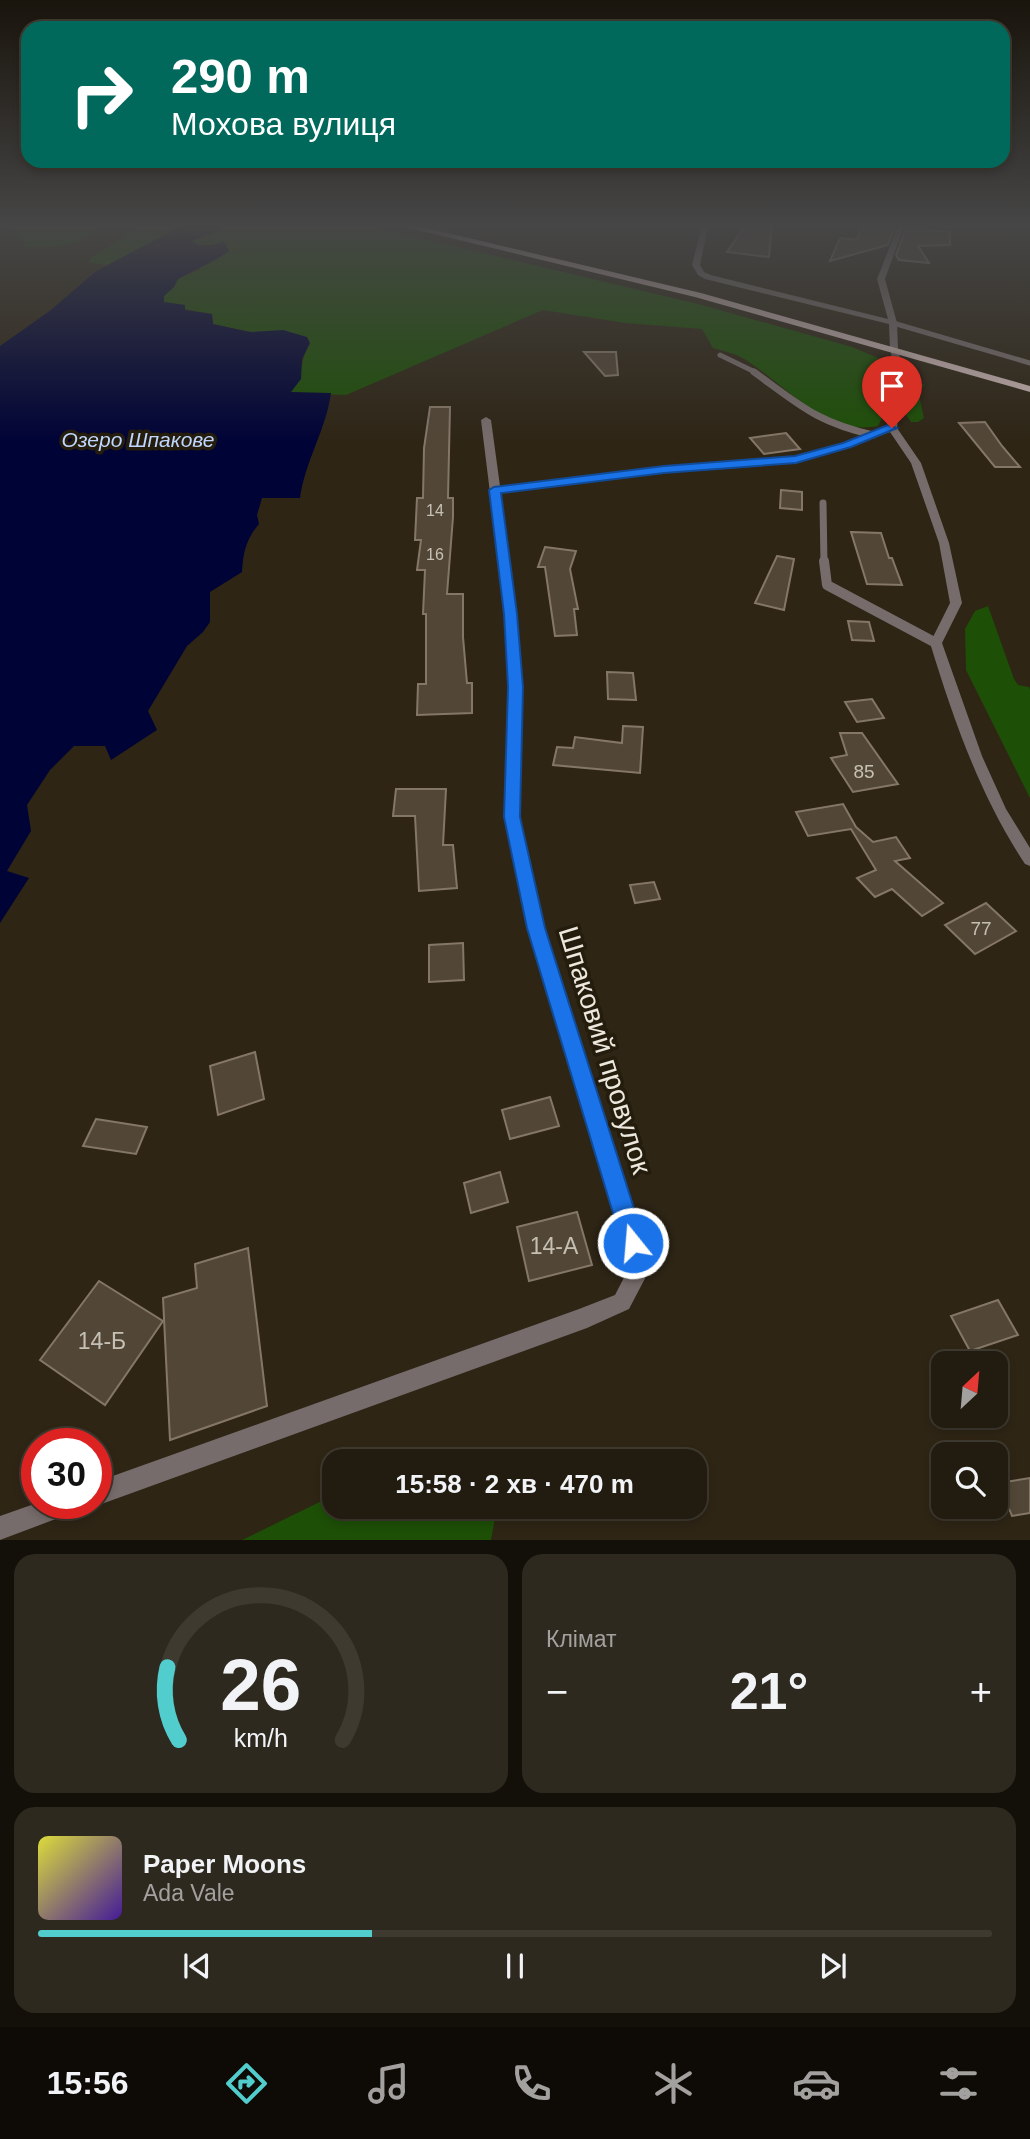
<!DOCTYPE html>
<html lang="uk">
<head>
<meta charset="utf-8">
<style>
  :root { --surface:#221c10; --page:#2e291e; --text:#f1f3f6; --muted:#a2a19f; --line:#3f3a30; --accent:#52cdcd }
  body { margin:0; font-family:Arial,sans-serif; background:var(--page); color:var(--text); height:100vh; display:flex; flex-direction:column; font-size:26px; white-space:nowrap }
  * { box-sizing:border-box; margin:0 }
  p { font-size:23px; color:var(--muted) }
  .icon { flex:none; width:38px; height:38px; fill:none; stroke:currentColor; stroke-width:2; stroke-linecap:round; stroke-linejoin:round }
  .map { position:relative; height:1540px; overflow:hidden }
  .sheet { display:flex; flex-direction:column; gap:14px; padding:14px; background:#130f09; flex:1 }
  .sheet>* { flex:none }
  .banner { position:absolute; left:21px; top:21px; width:989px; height:147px; border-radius:21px; box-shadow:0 4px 10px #0003,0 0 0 2px var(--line); background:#00695c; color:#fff; overflow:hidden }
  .needle { width:46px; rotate:26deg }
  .tools { position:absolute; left:931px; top:1351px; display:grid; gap:14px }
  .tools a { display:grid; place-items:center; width:77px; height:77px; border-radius:14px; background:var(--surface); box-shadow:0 4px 10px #0003,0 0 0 2px var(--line); font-size:35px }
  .speed { position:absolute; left:21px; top:1428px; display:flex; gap:14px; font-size:35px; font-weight:700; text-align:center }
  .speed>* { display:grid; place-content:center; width:91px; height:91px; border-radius:50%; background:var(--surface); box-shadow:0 4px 10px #0003,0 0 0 2px var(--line); line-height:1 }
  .speed .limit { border:10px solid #d22; background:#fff; color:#111 }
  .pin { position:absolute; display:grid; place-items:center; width:60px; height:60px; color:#fff; margin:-72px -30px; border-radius:50% 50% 50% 0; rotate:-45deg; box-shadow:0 0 7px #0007 }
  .pin .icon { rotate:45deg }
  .me { position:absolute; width:77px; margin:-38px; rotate:343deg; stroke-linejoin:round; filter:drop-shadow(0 0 5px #0008) }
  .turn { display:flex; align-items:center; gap:24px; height:147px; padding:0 35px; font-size:32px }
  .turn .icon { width:91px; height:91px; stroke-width:2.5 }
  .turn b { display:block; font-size:49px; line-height:60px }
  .big { font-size:52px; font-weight:600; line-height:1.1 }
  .sheet .widget { flex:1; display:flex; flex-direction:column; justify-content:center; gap:10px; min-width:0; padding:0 24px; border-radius:21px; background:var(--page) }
  .sheet .dial { align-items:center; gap:0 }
  .dial svg { height:182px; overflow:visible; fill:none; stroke:var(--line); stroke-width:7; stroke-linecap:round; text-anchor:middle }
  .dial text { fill:var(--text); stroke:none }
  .song { display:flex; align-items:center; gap:21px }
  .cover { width:84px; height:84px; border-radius:10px; background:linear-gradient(135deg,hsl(60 70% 55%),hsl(260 70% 35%)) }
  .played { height:7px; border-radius:4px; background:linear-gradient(90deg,var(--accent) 35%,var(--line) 35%) }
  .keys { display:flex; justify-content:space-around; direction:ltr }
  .heat { display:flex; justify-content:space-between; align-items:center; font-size:38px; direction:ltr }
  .sheet .tiles { flex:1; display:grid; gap:14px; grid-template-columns:1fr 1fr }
  .widget:last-child { grid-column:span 2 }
  .trip { position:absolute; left:322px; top:1449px; width:385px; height:70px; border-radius:21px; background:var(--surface); box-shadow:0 4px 10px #0003,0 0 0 2px var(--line); font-weight:600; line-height:70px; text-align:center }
  .tabs { display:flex; height:112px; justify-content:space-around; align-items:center; background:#0e0b06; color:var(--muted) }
  .tabs .icon { width:49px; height:49px }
  .tabs .current { color:var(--accent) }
  .tabs b { font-size:32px; color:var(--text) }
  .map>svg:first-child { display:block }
  .green { fill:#1d4f07 }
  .water { fill:#000336 }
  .building { fill:#524636; stroke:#857767; stroke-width:2 }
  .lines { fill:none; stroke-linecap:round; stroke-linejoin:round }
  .service-far2 { stroke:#766c6b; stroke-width:5 }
  .service-far1 { stroke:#766c6b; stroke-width:7 }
  .service { stroke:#766c6b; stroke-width:10 }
  .minor { fill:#766c6b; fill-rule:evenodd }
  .primary { fill:#c7b2b0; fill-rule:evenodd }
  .route { fill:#1a73e8; stroke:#114b97; stroke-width:2 }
  .labels { text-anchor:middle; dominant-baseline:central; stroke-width:7; stroke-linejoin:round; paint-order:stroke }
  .far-number-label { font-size:16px; fill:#c6c0b4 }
  .number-label { font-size:19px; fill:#c6c0b4 }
  .far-water-label { font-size:21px; font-style:italic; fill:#bfd6fe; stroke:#241c0c }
  .near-number-label { font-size:23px; fill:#c6c0b4 }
  .near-street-label { font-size:28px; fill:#ede8de; stroke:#241c0c }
</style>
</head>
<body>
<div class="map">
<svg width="1030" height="1541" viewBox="0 0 1030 1541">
  <rect width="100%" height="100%" fill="#2e2515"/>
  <g class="green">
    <path d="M10 226H104C79 250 53 245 22 248L25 244 24 240 10 230Z"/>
    <polygon points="140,226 181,226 167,236 106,265 88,262 92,257"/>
    <path d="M228 226H369L698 304 852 347 883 360 886 411 878 426C825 437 785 383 744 359 735 353 723 351 713 348L702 329 625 323 543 310 346 395 290 393C306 373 298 363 310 343 277 335 245 332 213 324L212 314 184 309V305L164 303V296L174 287 178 279 199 270 207 261 219 258 214 245H196L191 241Z"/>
    <polygon points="925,384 918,391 924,418 918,422 911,422 906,415 903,391 908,386"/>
    <polygon points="988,606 1014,679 1018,685 1029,687 1030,690 1030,798 966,670 965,629 975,611"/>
    <polygon points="334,1495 334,1507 497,1507 491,1540 242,1540"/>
  </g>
  <path class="water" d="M181 226H228L192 241C200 249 214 245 224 241L229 251C213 263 195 269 178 279L174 287 164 296V302L185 305V310L212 314 213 324 250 332 283 330 307 337 310 343 302 359 301 379 291 392 331 393C326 430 305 461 300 498H262L257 515 259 524C246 539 243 553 242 572L210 592V622L203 632 187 646 148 711 157 730 111 760 105 746H74L50 770 27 805 31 831 7 871 29 878 0 923V346L51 310 95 272Z"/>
  <g class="building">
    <polygon points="745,226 772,226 769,257 727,252"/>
    <polygon points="862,226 894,228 888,245 830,261 840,238 857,240"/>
    <polygon points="906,229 950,232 950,245 918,246 929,263 899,260 896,255"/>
    <polygon points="584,352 616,352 618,375 605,376"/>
    <polygon points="430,407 450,407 448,498 453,498 453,517 447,594 463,594 463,637 467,683 472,683 472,713 417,715 418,684 426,684 426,614 423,614 425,570 417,570 421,540 415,540 417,498 423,498 424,448"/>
    <polygon points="985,422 1002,446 1020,467 995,467 959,423"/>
    <polygon points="786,433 800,449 764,454 750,438"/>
    <polygon points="781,490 802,492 802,510 780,508"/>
    <polygon points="851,532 881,533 889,558 892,558 902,585 867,584"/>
    <polygon points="545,547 576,551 570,569 578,609 574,609 577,635 555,636 545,567 538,567"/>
    <polygon points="777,556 794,559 784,610 755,603"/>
    <polygon points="848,621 869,622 874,641 852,640"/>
    <polygon points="607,672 633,673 636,700 608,699"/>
    <polygon points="872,699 884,718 857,722 845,702"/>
    <polygon points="623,726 643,727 640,773 553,765 557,747 573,748 575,737 622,743"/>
    <polygon points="840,733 862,733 898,784 853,792 831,758 847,755"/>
    <polygon points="396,789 446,789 443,845 453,845 457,888 419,891 415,816 393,816"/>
    <polygon points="843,804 856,827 873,842 896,837 910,858 895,861 943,903 922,916 892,889 875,897 857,878 876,870 851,829 808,836 796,812"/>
    <polygon points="654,882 660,899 635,903 630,885"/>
    <polygon points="986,903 1016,931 975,954 945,925"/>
    <polygon points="463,943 464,980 429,982 429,945"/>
    <polygon points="255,1052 264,1099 218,1115 210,1066"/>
    <polygon points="550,1097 559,1126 510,1139 502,1110"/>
    <polygon points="96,1119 147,1127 136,1154 83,1146"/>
    <polygon points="500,1172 508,1202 471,1213 464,1183"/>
    <polygon points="577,1212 592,1265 529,1281 517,1227"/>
    <polygon points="248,1248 267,1406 170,1440 163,1298 197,1288 195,1264"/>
    <polygon points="99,1281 163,1321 105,1405 40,1360"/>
    <polygon points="998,1300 1018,1335 970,1351 951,1316"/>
    <polygon points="1030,1478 1030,1513 1012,1516 999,1483"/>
  </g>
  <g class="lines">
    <g class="service-far2">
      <polyline points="893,323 1030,363"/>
      <polyline points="720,355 757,373"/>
    </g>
    <g class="service-far1">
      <path d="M754 372C800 405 816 422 873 435"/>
      <polyline points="823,503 824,563"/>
    </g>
    <polyline class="service" points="824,561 827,585 936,643"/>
    <g class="minor">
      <path d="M702 226H708L700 265 704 272 711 275 888 319 877 279 898 226H904L885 279 897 323 898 349 903 371 897 428 921 463 949 543 962 603 942 643 982 756 1006 809 1030 848V866L1025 864C980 796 954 721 930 643L950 603 939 543 911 463 890 432 850 447 796 462 664 473 500 492 517 614 522 687 519 817 544 928 651 1267 629 1309 587 1328 96 1506 90 1503H96V1482L579 1309 615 1295 630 1266 528 928 505 817 510 687 505 614 481 420 486 417 491 420 500 486 664 467 796 456 844 443 888 426 895 371 890 349 889 324 705 279 698 275 692 265Z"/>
      <polygon points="37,1503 81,1503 77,1511 0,1540 0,1516"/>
    </g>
    <polygon class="primary" points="401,226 418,226 701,293 1030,386 1030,392 695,297"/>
  </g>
  <linearGradient id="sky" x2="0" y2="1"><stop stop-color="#19140c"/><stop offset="0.51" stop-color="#464646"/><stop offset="1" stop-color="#464646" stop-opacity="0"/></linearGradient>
  <rect width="1030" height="442" fill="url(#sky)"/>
  <polygon class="route" points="888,425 897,428 851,447 796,463 664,473 501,493 517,614 523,687 520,817 545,928 645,1243 641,1251 633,1254 625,1251 622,1243 527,928 504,817 508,687 504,614 489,490 494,487 664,466 795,456 843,443"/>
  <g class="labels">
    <g class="far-number-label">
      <text x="435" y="510">14</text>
      <text x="435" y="554">16</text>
    </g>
    <g class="number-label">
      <text x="864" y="771">85</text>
      <text x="981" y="928">77</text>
    </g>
    <g class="far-water-label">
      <text x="138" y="439">Озеро Шпакове</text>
    </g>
    <g class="near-number-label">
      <text x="554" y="1246">14-А</text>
      <text x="102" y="1341">14-Б</text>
    </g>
    <g class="near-street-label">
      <text transform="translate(605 1050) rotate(73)">Шпаковий провулок</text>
    </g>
  </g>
</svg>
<div class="tools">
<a><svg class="needle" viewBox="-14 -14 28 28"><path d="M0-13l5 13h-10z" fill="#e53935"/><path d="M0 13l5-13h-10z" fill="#a2a19f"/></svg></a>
<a><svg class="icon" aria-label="search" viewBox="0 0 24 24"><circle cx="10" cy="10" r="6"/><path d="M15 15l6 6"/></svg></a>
</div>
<div class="speed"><div class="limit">30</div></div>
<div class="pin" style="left:892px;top:428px;background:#d93025"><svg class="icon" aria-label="arrive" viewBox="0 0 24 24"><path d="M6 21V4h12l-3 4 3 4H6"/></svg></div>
<svg class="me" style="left:633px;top:1243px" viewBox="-20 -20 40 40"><circle r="17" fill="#1a73e8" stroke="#fff" stroke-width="3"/><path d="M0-11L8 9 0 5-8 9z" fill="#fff"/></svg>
<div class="trip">15:58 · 2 хв · 470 m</div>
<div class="banner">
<div class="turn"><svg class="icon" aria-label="right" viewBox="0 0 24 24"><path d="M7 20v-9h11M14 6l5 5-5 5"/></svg><div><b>290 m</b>Мохова вулиця</div></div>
</div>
</div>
<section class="sheet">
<div class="tiles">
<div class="widget dial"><svg viewBox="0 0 100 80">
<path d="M14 69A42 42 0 1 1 86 69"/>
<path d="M14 69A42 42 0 0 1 9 37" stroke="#52cdcd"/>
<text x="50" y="56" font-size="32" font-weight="700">26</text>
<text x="50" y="72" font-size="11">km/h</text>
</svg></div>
<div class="widget"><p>Клімат</p>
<div class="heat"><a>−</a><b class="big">21°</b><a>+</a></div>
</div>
<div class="widget">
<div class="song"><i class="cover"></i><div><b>Paper Moons</b><p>Ada Vale</p></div></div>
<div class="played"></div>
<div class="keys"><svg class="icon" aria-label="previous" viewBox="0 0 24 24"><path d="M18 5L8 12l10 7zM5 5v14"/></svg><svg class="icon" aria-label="pause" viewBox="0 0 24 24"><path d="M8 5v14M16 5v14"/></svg><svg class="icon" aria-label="next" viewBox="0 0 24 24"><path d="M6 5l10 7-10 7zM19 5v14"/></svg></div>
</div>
</div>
</section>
<nav class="tabs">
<b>15:56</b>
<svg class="icon current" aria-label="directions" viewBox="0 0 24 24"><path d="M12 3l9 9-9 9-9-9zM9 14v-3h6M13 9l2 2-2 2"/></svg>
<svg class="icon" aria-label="music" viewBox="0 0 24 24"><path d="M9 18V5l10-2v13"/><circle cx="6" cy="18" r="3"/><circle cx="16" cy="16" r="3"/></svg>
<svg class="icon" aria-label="phone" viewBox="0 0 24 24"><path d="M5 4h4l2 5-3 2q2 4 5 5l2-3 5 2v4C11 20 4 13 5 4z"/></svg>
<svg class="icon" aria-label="climate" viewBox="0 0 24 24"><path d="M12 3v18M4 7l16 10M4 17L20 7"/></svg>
<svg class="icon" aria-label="car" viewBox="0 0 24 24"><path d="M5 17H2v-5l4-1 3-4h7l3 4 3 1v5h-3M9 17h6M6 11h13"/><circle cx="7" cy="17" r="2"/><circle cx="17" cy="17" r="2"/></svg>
<svg class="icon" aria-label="filters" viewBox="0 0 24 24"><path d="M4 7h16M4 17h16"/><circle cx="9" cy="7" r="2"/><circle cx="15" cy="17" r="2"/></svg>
</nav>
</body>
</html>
